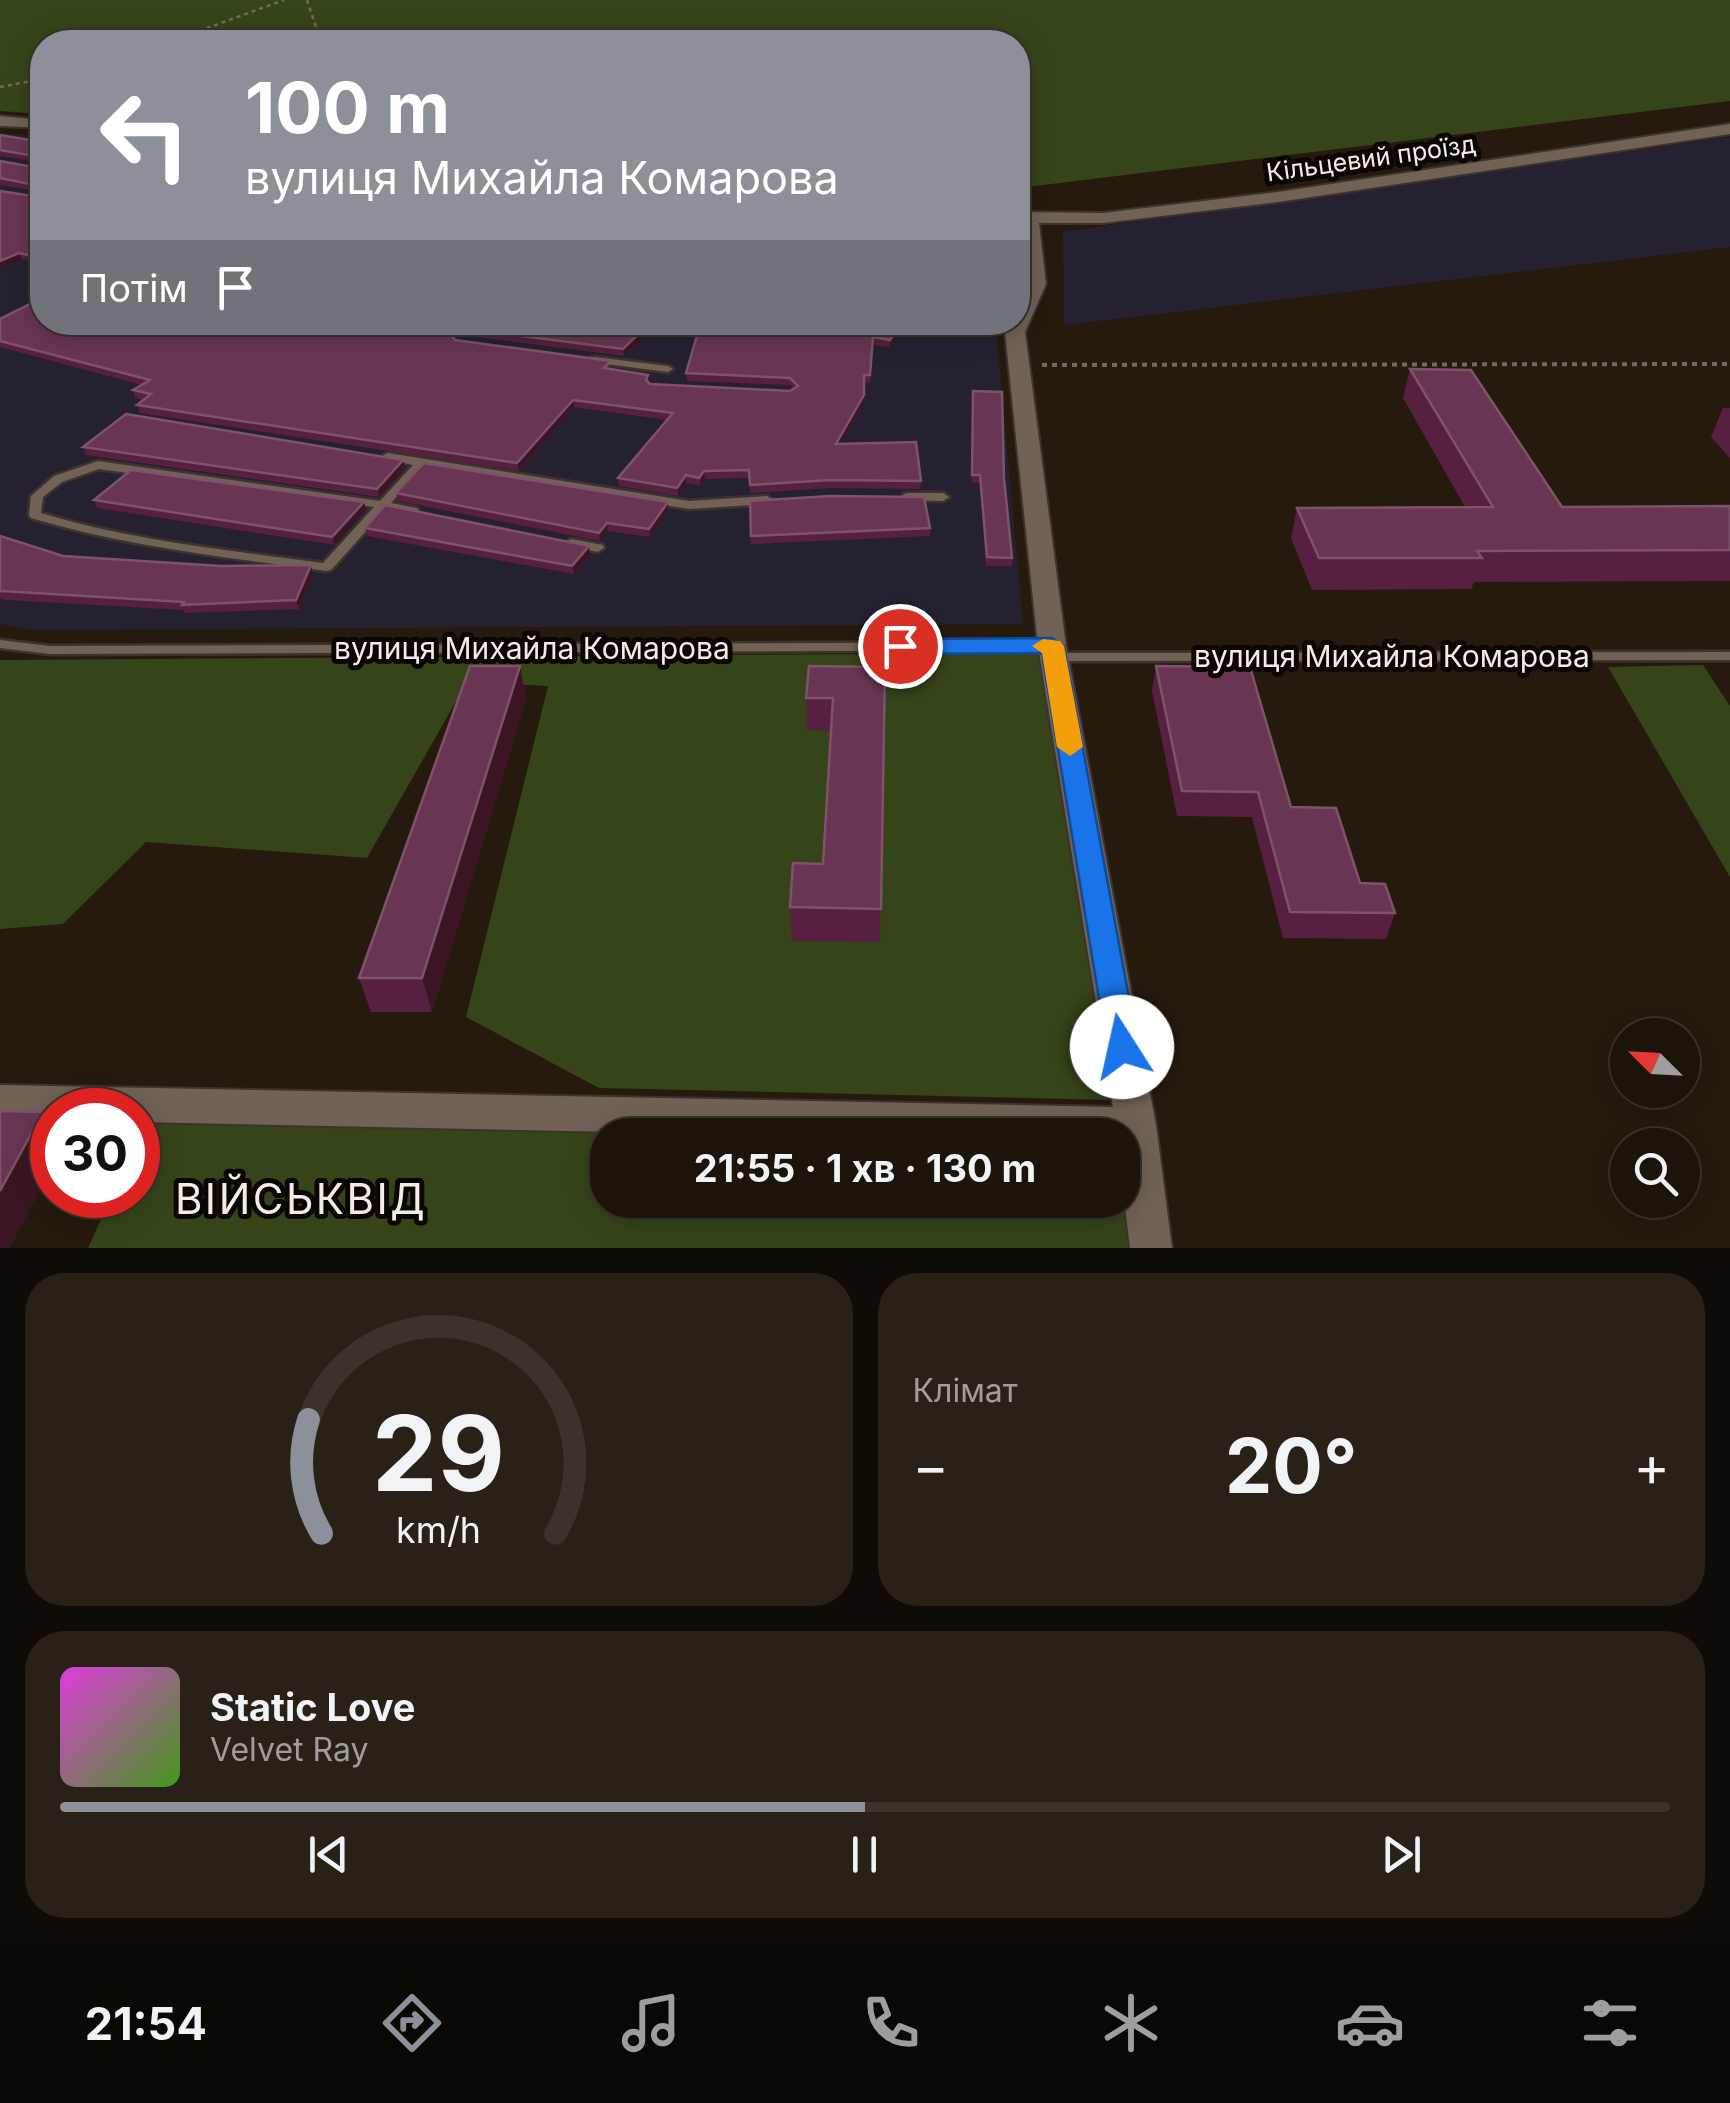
<!DOCTYPE html>
<html lang="uk">
<head>
<meta charset="utf-8">
<style>
  :root { --surface:#1c140a; --page:#292118; --text:#f1f3f6; --muted:#a09e9c; --line:#3a332b; --accent:#8c9099 }
  body { margin:0; font-family:Inter,sans-serif; background:var(--page); color:var(--text); height:100vh; display:flex; flex-direction:column; font-size:38px; white-space:nowrap }
  * { box-sizing:border-box; margin:0 }
  p { font-size:32px; color:var(--muted) }
  .icon { flex:none; width:55px; height:55px; fill:none; stroke:currentColor; stroke-width:2; stroke-linecap:round; stroke-linejoin:round }
  .map { position:relative; height:1248px; overflow:hidden }
  .details { display:flex; flex-direction:column; gap:25px; padding:25px; background:#0f0b06; flex:1 }
  .details>* { flex:none }
  .guide { position:absolute; left:30px; top:30px; width:1000px; height:305px; border-radius:40px; box-shadow:0 5px 25px #0003,0 0 0 2px var(--line); background:#8c9099; color:#fff; overflow:hidden }
  .needle { width:65px; rotate:294deg }
  .fabs { position:absolute; left:1610px; top:1018px; display:grid; gap:20px }
  .fabs a { display:grid; place-items:center; width:90px; height:90px; border-radius:50%; background:var(--surface); box-shadow:0 5px 25px #0003,0 0 0 2px var(--line); font-size:50px }
  .speed { position:absolute; left:30px; top:1088px; display:flex; gap:20px; font-size:50px; font-weight:700; text-align:center }
  .speed>* { display:grid; place-content:center; width:130px; height:130px; border-radius:50%; background:var(--surface); box-shadow:0 5px 25px #0003,0 0 0 2px var(--line); line-height:1 }
  .speed .limit { border:15px solid #d22; background:#fff; color:#111 }
  .pin { position:absolute; display:grid; place-items:center; width:85px; height:85px; color:#fff; margin:-42px; border:5px solid #fff; border-radius:50%; box-shadow:0 2px 10px #0007 }
  .me { position:absolute; width:110px; margin:-55px; rotate:350deg; stroke-linejoin:round; filter:drop-shadow(0 0 8px #0008) }
  .turn { display:flex; align-items:center; gap:35px; height:210px; padding:0 50px; font-size:45px }
  .turn .icon { width:130px; height:130px; stroke-width:2.5 }
  .turn b { display:block; font-size:70px; line-height:85px }
  .then { display:flex; align-items:center; height:95px; padding:0 50px; background:#0003; gap:20px; font-size:38px }
  .big { font-size:75px; font-weight:700; line-height:1.1 }
  .details .widget { flex:1; display:flex; flex-direction:column; justify-content:center; gap:15px; min-width:0; padding:0 35px; border-radius:40px; background:var(--page) }
  .details .dial { align-items:center; gap:0 }
  .dial svg { height:260px; overflow:visible; fill:none; stroke:var(--line); stroke-width:7; stroke-linecap:round; text-anchor:middle }
  .dial text { fill:var(--text); stroke:none }
  .song { display:flex; align-items:center; gap:30px }
  .cover { width:120px; height:120px; border-radius:15px; background:linear-gradient(135deg,hsl(300 70% 55%),hsl(100 70% 35%)) }
  .played { height:10px; border-radius:5px; background:linear-gradient(90deg,var(--accent) 50%,var(--line) 50%) }
  .keys { display:flex; justify-content:space-around; direction:ltr }
  .heat { display:flex; justify-content:space-between; align-items:center; font-size:55px; direction:ltr }
  .details .tiles { flex:1; display:grid; gap:25px; grid-template-columns:1fr 1fr }
  .widget:last-child { grid-column:span 2 }
  .trip { position:absolute; left:590px; top:1118px; width:550px; height:100px; border-radius:40px; background:var(--surface); box-shadow:0 5px 25px #0003,0 0 0 2px var(--line); font-weight:700; line-height:100px; text-align:center }
  .dock { display:flex; height:160px; justify-content:space-around; align-items:center; background:#0b0804; color:var(--muted) }
  .dock .icon { width:70px; height:70px }
  .dock .active { color:var(--accent) }
  .dock b { font-size:45px; color:var(--text) }
  .map>svg:first-child { display:block }
  .industrial { fill:#252131 }
  .green { fill:#354419 }
  .lines { fill:none; stroke-linecap:round; stroke-linejoin:round }
  .service-casing { stroke:#3d332e; stroke-width:5 }
  .minor-casing { stroke:#3d332e; stroke-width:4 }
  .path-far1 { stroke:#74695f; stroke-width:2.5; stroke-dasharray:4 4; stroke-linecap:butt }
  .path { stroke:#74695f; stroke-width:4; stroke-dasharray:5 5; stroke-linecap:butt }
  .service { fill:#716255; fill-rule:evenodd }
  .minor { fill:#716255; fill-rule:evenodd }
  .wall { fill:#572040 }
  .shaded-wall { fill:#3c1525 }
  .building { fill:#683652; stroke:#7e5369; stroke-width:2.5 }
  .route { fill:#1a73e8; stroke:#114b97; stroke-width:2.5 }
  .slow { fill:#f59e0b }
  .labels { text-anchor:middle; dominant-baseline:central; stroke-width:10; stroke-linejoin:round; paint-order:stroke }
  .far-street-label { font-size:25px; fill:#f5ede5; stroke:#0b0603 }
  .street-label { font-size:30px; fill:#f5ede5; stroke:#0b0603 }
  .near-quarter-label { font-size:42px; letter-spacing:2.5px; fill:#f5ede5; stroke:#0b0603 }
</style>
</head>
<body>
<div class="map">
<svg width="1730" height="1248" viewBox="0 0 1730 1248">
  <rect width="100%" height="100%" fill="#261a0e"/>
  <g class="industrial">
    <polygon points="0,133 42,136 42,322 976,322 996,328 1023,624 33,630 0,624"/>
    <polygon points="1730,137 1730,247 1064,325 1063,232"/>
  </g>
  <g class="green">
    <polygon points="0,0 1730,0 1730,101 1027,187 1018,186 1018,42 42,42 42,114 0,111"/>
    <polygon points="1038,653 1114,1100 599,1088 466,1017 548,686 467,682 367,858 146,842 63,924 0,929 0,660"/>
    <polygon points="1703,665 1730,706 1730,877 1608,667"/>
    <polygon points="146,1120 1020,1135 608,1135 608,1200 1122,1200 1129,1248 88,1248 112,1195 138,1195 138,1140"/>
  </g>
  <g class="lines">
    <defs>
      <g id="service">
        <polygon points="595,357 668,366 673,369 668,372 591,362 591,358"/>
        <path d="M388 453 689 501 767 496 773 500 767 504 689 509 424 466 391 503 417 508 419 511 417 514 386 509 331 570 326 571C226 557 127 547 31 518L29 515 31 496 54 476 98 461 380 501 413 465 384 459V455ZM99 469 374 507 323 563C228 550 133 541 41 513L43 497 62 482Z"/>
        <polygon points="908,493 943,493 949,497 943,501 904,500 902,497 904,494"/>
        <polygon points="571,539 603,545 604,548 598,552 566,546 565,543"/>
        <polygon points="0,640 50,646 1052,642 1059,646 1052,650 50,654 0,648"/>
        <polygon points="1730,652 1730,660 1054,661 1047,657 1054,653"/>
      </g>
      <g id="minor">
        <polygon points="0,116 42,120 42,128 0,126"/>
        <polygon points="1730,124 1730,134 1278,202 1103,223 1039,223 1046,284 1025,332 1066,646 1156,1125 1172,1248 1130,1248 1122,1183 1122,1135 762,1135 138,1122 138,1110 52,1110 52,1120 0,1119 0,1085 1113,1107 1038,646 1005,332 1000,322 1018,322 1018,304 1026,284 1018,212 1103,213 1278,192"/>
      </g>
    </defs>
    <use href="#service" class="service-casing"/>
    <use href="#minor" class="minor-casing"/>
    <g class="path-far1">
      <polyline points="307,0 321,42"/>
      <polyline points="169,42 284,0"/>
      <polyline points="0,87 42,79"/>
    </g>
    <polyline class="path" points="1042,365 1730,364"/>
    <use href="#service" class="service"/>
    <use href="#minor" class="minor"/>
  </g>
  <g class="wall">
    <polygon points="0,135 42,142 42,163 1,156 0,158"/>
    <polygon points="0,161 39,168 42,192 0,185"/>
    <polygon points="42,194 42,264 22,259 0,269 39,197"/>
    <polygon points="0,319 42,322 659,322 624,356 461,335 455,340 612,368 650,384 790,391 794,389 790,385 687,381 686,373 905,322 890,347 873,345 870,383 864,382 864,403 841,444 921,481 920,489 830,488 750,493 749,478 705,479 700,485 686,483 678,496 619,486 618,478 667,420 574,407 519,471 140,413 137,405 144,400 135,398 133,390 142,385 0,347"/>
    <polygon points="1410,369 1562,507 1730,506 1730,581 1474,582 1471,589 1312,590 1291,538 1297,508 1465,507 1403,398"/>
    <polygon points="973,391 1004,478 1012,558 1012,566 986,566 980,483 972,483"/>
    <polygon points="1723,408 1730,408 1730,458 1711,437"/>
    <polygon points="83,447 405,468 379,497 86,455"/>
    <polygon points="396,493 668,502 668,510 650,537 608,531 600,541 398,501"/>
    <polygon points="94,500 364,502 366,510 335,545 97,508"/>
    <polygon points="750,501 930,528 930,536 751,544"/>
    <polygon points="365,528 590,554 574,574 367,536"/>
    <polygon points="0,536 63,556 313,573 299,609 185,613 184,610 6,600 0,598"/>
    <polygon points="520,666 526,699 432,1012 371,1012 359,978"/>
    <polygon points="1156,666 1291,807 1360,883 1395,913 1386,939 1283,938 1252,817 1177,816 1152,691"/>
    <polygon points="885,667 880,942 792,941 790,907 823,864 831,731 807,730 806,698"/>
  </g>
  <g class="shaded-wall">
    <polygon points="19,253 22,259 0,269 0,261"/>
    <polygon points="651,322 659,322 624,356 623,349"/>
    <polygon points="901,322 905,322 890,347 890,340"/>
    <polygon points="460,328 461,335 452,341 451,334"/>
    <polygon points="864,395 864,403 836,452 836,444"/>
    <polygon points="573,400 574,407 519,471 517,463"/>
    <polygon points="403,460 405,468 379,497 377,489"/>
    <polygon points="704,471 705,479 700,485 699,478"/>
    <polygon points="686,475 686,483 678,496 677,488"/>
    <polygon points="364,502 366,510 335,545 332,537"/>
    <polygon points="668,502 668,510 650,537 649,529"/>
    <polygon points="607,523 608,531 600,541 599,533"/>
    <polygon points="589,546 590,554 574,574 572,566"/>
    <polygon points="311,565 313,573 299,609 296,600"/>
    <polygon points="520,666 526,699 432,1012 422,978"/>
    <polygon points="43,1112 52,1128 52,1167 10,1248 0,1248 0,1191"/>
  </g>
  <g class="building">
    <polygon points="0,135 42,142 42,162 40,157 0,150"/>
    <polygon points="0,161 39,168 42,166 42,191 40,186 0,178"/>
    <polygon points="0,191 39,197 42,194 42,258 19,253 0,261"/>
    <polygon points="42,298 42,322 651,322 623,349 460,328 451,334 455,340 611,361 604,368 648,375 646,380 650,384 790,391 798,386 790,378 686,373 701,322 901,322 890,340 873,337 870,375 864,375 864,395 836,444 916,442 921,481 830,480 750,485 749,470 704,471 699,478 686,475 677,488 618,478 673,413 573,400 517,463 137,405 151,394 133,390 150,380 0,341 0,319"/>
    <polygon points="1410,369 1471,370 1562,507 1730,506 1730,550 1477,551 1482,558 1319,558 1297,508 1493,507"/>
    <polygon points="973,391 1002,392 1004,478 1012,558 987,557 980,475 972,475"/>
    <polygon points="126,414 403,460 377,489 83,447"/>
    <polygon points="424,463 668,502 649,529 607,523 599,533 396,493"/>
    <polygon points="131,470 364,502 332,537 94,500"/>
    <polygon points="830,496 924,497 930,528 751,536 750,501"/>
    <polygon points="385,505 589,546 572,566 365,528"/>
    <polygon points="0,536 63,556 221,566 311,565 296,600 182,605 184,602 2,591 0,591"/>
    <polygon points="470,666 520,666 422,978 359,978"/>
    <polygon points="809,666 885,667 881,909 790,907 793,863 823,864 833,698 806,698"/>
    <polygon points="1156,666 1250,667 1291,807 1336,808 1360,883 1385,884 1395,913 1290,912 1258,792 1182,791"/>
    <polygon points="0,1111 43,1112 0,1191"/>
  </g>
  <polygon class="route" points="1052,638 1064,646 1138,1047 1134,1057 1122,1061 1111,1057 1107,1047 1042,653 900,654 889,646 900,639"/>
  <polygon class="slow" points="1043,639 1060,641 1064,646 1083,747 1070,756 1057,747 1042,653 1032,646"/>
  <g class="labels">
    <g class="far-street-label">
      <text transform="translate(1371 158) rotate(-8)">Кільцевий проїзд</text>
    </g>
    <g class="street-label">
      <text x="532" y="648">вулиця Михайла Комарова</text>
      <text x="1392" y="656">вулиця Михайла Комарова</text>
    </g>
    <g class="near-quarter-label">
      <text x="301" y="1198">ВІЙСЬКВІД</text>
    </g>
  </g>
</svg>
<div class="fabs">
<a><svg class="needle" viewBox="-14 -14 28 28"><path d="M0-13l5 13h-10z" fill="#e53935"/><path d="M0 13l5-13h-10z" fill="#a09e9c"/></svg></a>
<a><svg class="icon" aria-label="search" viewBox="0 0 24 24"><circle cx="10" cy="10" r="6"/><path d="M15 15l6 6"/></svg></a>
</div>
<div class="speed"><div class="limit">30</div></div>
<div class="pin" style="left:900px;top:646px;background:#d93025"><svg class="icon" aria-label="arrive" viewBox="0 0 24 24"><path d="M6 21V4h12l-3 4 3 4H6"/></svg></div>
<svg class="me" style="left:1122px;top:1047px" viewBox="-20 -20 40 40"><circle r="19" fill="#fff"/><path d="M0-13L10 11 0 6-10 11z" fill="#1a73e8"/></svg>
<div class="trip">21:55 · 1 хв · 130 m</div>
<div class="guide">
<div class="turn"><svg class="icon" aria-label="left" viewBox="0 0 24 24"><path d="M17 20v-9H6M10 6l-5 5 5 5"/></svg><div><b>100 m</b>вулиця Михайла Комарова</div></div>
<div class="then">Потім<svg class="icon" aria-label="arrive" viewBox="0 0 24 24"><path d="M6 21V4h12l-3 4 3 4H6"/></svg></div>
</div>
</div>
<section class="details">
<div class="tiles">
<div class="widget dial"><svg viewBox="0 0 100 80">
<path d="M14 69A42 42 0 1 1 86 69"/>
<path d="M14 69A42 42 0 0 1 10 34" stroke="#8c9099"/>
<text x="50" y="56" font-size="32" font-weight="700">29</text>
<text x="50" y="72" font-size="11">km/h</text>
</svg></div>
<div class="widget"><p>Клімат</p>
<div class="heat"><a>−</a><b class="big">20°</b><a>+</a></div>
</div>
<div class="widget">
<div class="song"><i class="cover"></i><div><b>Static Love</b><p>Velvet Ray</p></div></div>
<div class="played"></div>
<div class="keys"><svg class="icon" aria-label="previous" viewBox="0 0 24 24"><path d="M18 5L8 12l10 7zM5 5v14"/></svg><svg class="icon" aria-label="pause" viewBox="0 0 24 24"><path d="M8 5v14M16 5v14"/></svg><svg class="icon" aria-label="next" viewBox="0 0 24 24"><path d="M6 5l10 7-10 7zM19 5v14"/></svg></div>
</div>
</div>
</section>
<nav class="dock">
<b>21:54</b>
<svg class="icon active" aria-label="directions" viewBox="0 0 24 24"><path d="M12 3l9 9-9 9-9-9zM9 14v-3h6M13 9l2 2-2 2"/></svg>
<svg class="icon" aria-label="music" viewBox="0 0 24 24"><path d="M9 18V5l10-2v13"/><circle cx="6" cy="18" r="3"/><circle cx="16" cy="16" r="3"/></svg>
<svg class="icon" aria-label="phone" viewBox="0 0 24 24"><path d="M5 4h4l2 5-3 2q2 4 5 5l2-3 5 2v4C11 20 4 13 5 4z"/></svg>
<svg class="icon" aria-label="climate" viewBox="0 0 24 24"><path d="M12 3v18M4 7l16 10M4 17L20 7"/></svg>
<svg class="icon" aria-label="car" viewBox="0 0 24 24"><path d="M5 17H2v-5l4-1 3-4h7l3 4 3 1v5h-3M9 17h6M6 11h13"/><circle cx="7" cy="17" r="2"/><circle cx="17" cy="17" r="2"/></svg>
<svg class="icon" aria-label="filters" viewBox="0 0 24 24"><path d="M4 7h16M4 17h16"/><circle cx="9" cy="7" r="2"/><circle cx="15" cy="17" r="2"/></svg>
</nav>
</body>
</html>
